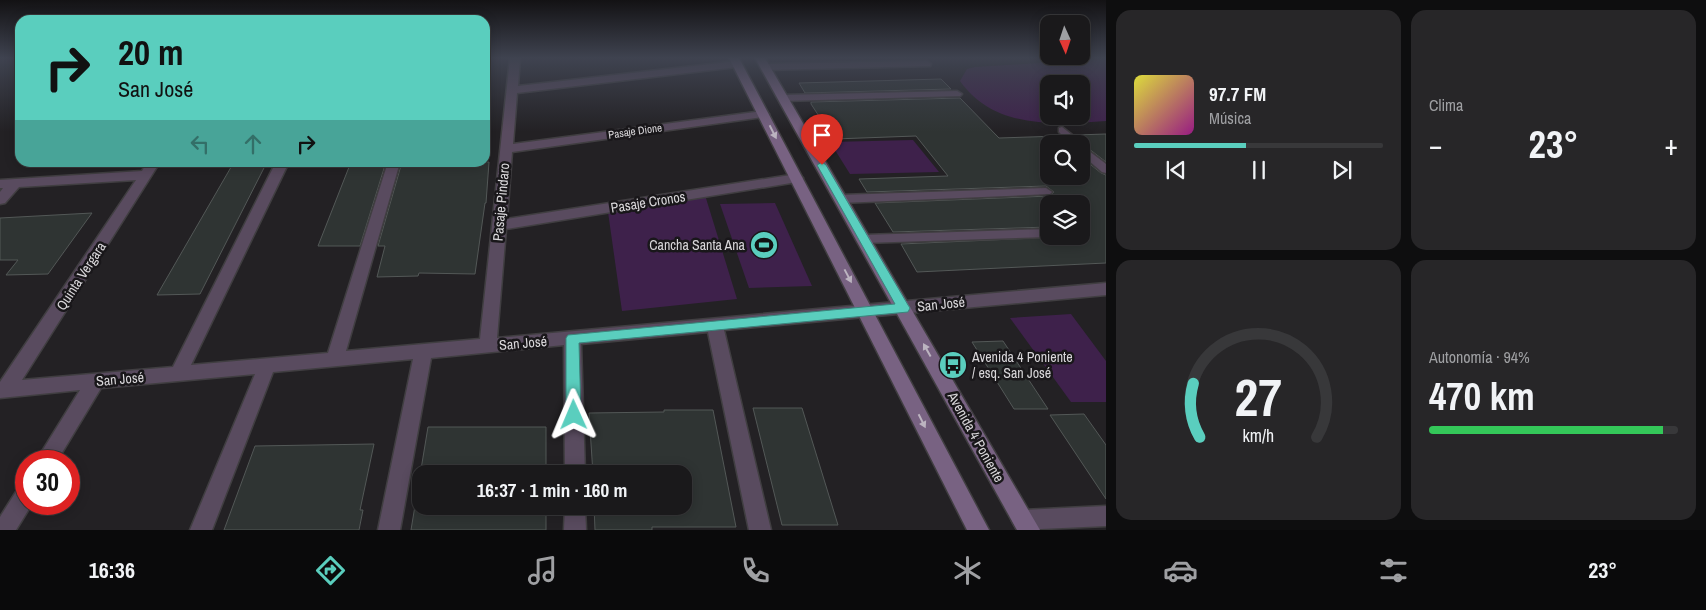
<!DOCTYPE html>
<html lang="es">
<head>
<meta charset="utf-8">
<style>
  :root { --surface:#1a191b; --page:#272628; --text:#f1f3f6; --muted:#9fa0a3; --line:#38383a; --accent:#5acebe }
  body { margin:0; font-family:"Archivo Narrow",sans-serif; background:var(--page); color:var(--text); height:100vh; display:flex; flex-direction:column; font-size:19px; white-space:nowrap }
  * { box-sizing:border-box; margin:0 }
  p { font-size:16px; color:var(--muted) }
  .icon { flex:none; width:28px; height:28px; fill:none; stroke:currentColor; stroke-width:2; stroke-linecap:round; stroke-linejoin:round }
  .map { position:relative; flex:1; overflow:hidden }
  .details { display:flex; flex-direction:column; gap:10px; padding:10px; background:#0e0e0f; width:600px }
  .details>* { flex:none }
  .top-card { position:absolute; left:15px; top:15px; width:475px; height:152px; border-radius:15px; box-shadow:0 2px 12px #0003,0 0 0 1px var(--line); background:#5acebe; color:#111; overflow:hidden }
  .needle { width:32px; rotate:177deg }
  .buttons { position:absolute; left:1040px; top:15px; display:grid; gap:10px }
  .buttons a { display:grid; place-items:center; width:50px; height:50px; border-radius:10px; background:var(--surface); box-shadow:0 2px 12px #0003,0 0 0 1px var(--line); font-size:25px }
  .speed { position:absolute; left:15px; top:450px; display:flex; gap:10px; font-size:25px; font-weight:700; text-align:center }
  .speed>* { display:grid; place-content:center; width:65px; height:65px; border-radius:50%; background:var(--surface); box-shadow:0 2px 12px #0003,0 0 0 1px var(--line); line-height:1 }
  .speed .limit { border:8px solid #d22; background:#fff; color:#111 }
  .pin { position:absolute; display:grid; place-items:center; width:42px; height:42px; color:#fff; margin:-51px -21px; border-radius:50% 50% 50% 0; rotate:-45deg; box-shadow:0 0 5px #0007 }
  .pin .icon { rotate:45deg }
  .me { position:absolute; width:55px; margin:-28px; rotate:359deg; stroke-linejoin:round; filter:drop-shadow(0 0 4px #0008) }
  .turn { display:flex; align-items:center; gap:18px; height:105px; padding:0 20px; font-size:22px }
  .turn .icon { width:65px; height:65px; stroke-width:2.5 }
  .turn b { display:block; font-size:35px; line-height:42px }
  .lanes { display:flex; align-items:center; height:48px; padding:0 20px; background:#0003; justify-content:center; gap:25px; direction:ltr }
  .lanes .off { opacity:.35 }
  .big { font-size:38px; font-weight:700; line-height:1.1 }
  .details .widget { flex:1; display:flex; flex-direction:column; justify-content:center; gap:8px; min-width:0; padding:0 18px; border-radius:15px; background:var(--page) }
  .details .dial { align-items:center; gap:0 }
  .dial svg { height:130px; overflow:visible; fill:none; stroke:var(--line); stroke-width:7; stroke-linecap:round; text-anchor:middle }
  .dial text { fill:var(--text); stroke:none }
  .song { display:flex; align-items:center; gap:15px }
  .cover { width:60px; height:60px; border-radius:8px; background:linear-gradient(135deg,hsl(60 70% 55%),hsl(310 70% 35%)) }
  .played { height:5px; border-radius:2px; background:linear-gradient(90deg,var(--accent) 45%,var(--line) 45%) }
  .keys { display:flex; justify-content:space-around; direction:ltr }
  .heat { display:flex; justify-content:space-between; align-items:center; font-size:28px; direction:ltr }
  .charge { height:8px; border-radius:4px; background:linear-gradient(90deg,#34c759 94%,var(--line) 0) }
  .details .tiles { flex:1; display:grid; gap:10px; grid-template-columns:repeat(2,1fr) }
  .trip { position:absolute; left:412px; top:465px; width:280px; height:50px; border-radius:15px; background:var(--surface); box-shadow:0 2px 12px #0003,0 0 0 1px var(--line); font-weight:700; line-height:50px; text-align:center }
  .tabs { display:flex; height:80px; justify-content:space-around; align-items:center; background:#0a0a0b; color:var(--muted) }
  .tabs .icon { width:35px; height:35px }
  .tabs .on { color:var(--accent) }
  .tabs b { font-size:22px; color:var(--text) }
  main { display:flex; flex:1; min-height:0 }
  .map>svg:first-child { display:block }
  .green { fill:#3e214b; fill-rule:evenodd }
  .building { fill:#2f3433; stroke:#535857 }
  .lines { fill:none; stroke-linecap:round; stroke-linejoin:round }
  .lane-casing { stroke:#403e41; stroke-width:3 }
  .street-casing { stroke:#403e41; stroke-width:3 }
  .secondary-casing { stroke:#403e41; stroke-width:3 }
  .lane { fill:#594b5f; fill-rule:evenodd }
  .street { fill:#594b5f; fill-rule:evenodd }
  .secondary { fill:#786282; fill-rule:evenodd }
  .oneway { fill:#bcb4c0 }
  .route { fill:#5acebe; stroke:#3a867c }
  .labels { text-anchor:middle; dominant-baseline:central; stroke-width:5; stroke-linejoin:round; paint-order:stroke }
  .far-street-label { font-size:11px; fill:#d9d7da; stroke:#19171a }
  .street-label { font-size:14px; fill:#d9d7da; stroke:#19171a }
  .poi-label { font-size:14px; fill:#d9d7da; stroke:#19171a; text-anchor:end }
</style>
</head>
<body>
<main>
<div class="map">
<svg width="1106" height="530" viewBox="0 0 1106 530">
  <rect width="100%" height="100%" fill="#232124"/>
  <g class="green">
    <path d="M1106 59V121C1054 125 994 129 960 81L967 69 975 67ZM1049 84H1081V116H1049Z"/>
    <polygon points="913,140 939,172 850,174 830,142"/>
    <polygon points="705,195 737,299 622,311 608,212"/>
    <polygon points="775,203 812,286 749,288 720,204"/>
    <polygon points="1071,314 1106,361 1106,402 1071,402 1010,318"/>
  </g>
  <g class="building">
    <polygon points="941,79 951,89 805,93 799,83"/>
    <polygon points="960,98 999,138 1060,136 1068,144 1049,144 1049,176 1081,176 1081,157 1101,173 1106,175 1106,263 917,272 901,244 1081,236 1081,204 1049,204 1049,227 893,232 875,203 1050,196 1054,192 1046,186 867,192 859,179 948,176 916,136 834,139 811,104 811,102"/>
    <polygon points="1106,134 1106,162 1084,145 1082,141 1075,135"/>
    <polygon points="234,162 267,162 200,294 157,295"/>
    <polygon points="351,162 386,162 360,246 318,246"/>
    <polygon points="402,162 489,162 486,203 485,203 475,274 419,273 418,276 377,277 385,246 378,246"/>
    <polygon points="92,213 48,274 6,275 18,260 0,260 0,218"/>
    <polygon points="1003,341 1048,409 1014,409 972,342"/>
    <polygon points="753,408 802,408 838,525 782,525"/>
    <polygon points="664,410 713,410 736,527 652,527 652,530 595,530 594,506 684,506 684,474 593,474 589,413 664,412"/>
    <polygon points="1084,414 1106,445 1106,499 1050,415"/>
    <polygon points="428,427 546,427 546,474 421,474 421,506 546,506 546,530 411,530"/>
    <polygon points="374,444 360,510 363,510 359,530 224,530 255,446"/>
  </g>
  <g class="lines">
    <defs>
      <g id="lane">
        <polygon points="927,61 931,64 930,66 765,70 761,67 765,64"/>
        <polygon points="957,91 962,94 960,96 783,101 778,98 783,95"/>
        <polygon points="1062,127 1081,142 1082,144 1081,145 1106,164 1106,173 1102,172 1081,154 1081,144 1071,144 1059,132 1059,128"/>
        <polygon points="1046,188 1052,192 1050,194 841,203 835,199 841,195"/>
        <polygon points="1049,229 1049,236 1052,236 1049,237 864,243 858,239 864,235"/>
      </g>
      <g id="street">
        <polygon points="510,58 520,58 518,86 737,61 742,64 737,67 517,93 513,144 763,111 769,114 763,117 512,152 507,219 797,174 803,178 797,182 506,229 497,338 1106,283 1106,295 724,330 771,530 749,530 708,332 581,344 585,474 565,474 564,345 431,358 400,530 378,530 413,359 273,372 212,530 190,530 255,374 101,388 57,461 36,461 80,390 0,398 0,382 136,180 19,187 5,203 0,204 0,192 3,188 0,188 0,180 142,171 147,162 160,162 22,380 173,367 276,162 289,162 191,365 328,353 388,162 400,162 346,351 480,339"/>
        <polygon points="26,484 26,504 32,504 16,530 0,530 0,517 19,487"/>
        <polygon points="565,506 585,506 586,530 564,530"/>
        <polygon points="1106,506 1106,526 1019,530 1016,528 1012,521 1016,514 1023,510"/>
      </g>
      <g id="secondary">
        <polygon points="729,58 739,58 989,530 967,530"/>
        <polygon points="755,58 765,58 1040,530 1017,530"/>
      </g>
    </defs>
    <use href="#lane" class="lane-casing"/>
    <use href="#street" class="street-casing"/>
    <use href="#secondary" class="secondary-casing"/>
    <use href="#lane" class="lane"/>
    <use href="#street" class="street"/>
    <use href="#secondary" class="secondary"/>
  </g>
  <defs><path id="oneway-solid" d="M-6-.8H1V-3.2L6.5 0L1 3.2V.8H-6Z" transform="scale(1.25)"/></defs>
  <g class="oneway">
    <use href="#oneway-solid" transform="translate(773 132) rotate(63)"/>
    <use href="#oneway-solid" transform="translate(848 276) rotate(62)"/>
    <use href="#oneway-solid" transform="translate(927 350) rotate(-119)"/>
    <use href="#oneway-solid" transform="translate(922 421) rotate(63)"/>
  </g>
  <linearGradient id="sky" x2="0" y2="1"><stop stop-color="#131214"/><stop offset="0.44" stop-color="#3f4350"/><stop offset="1" stop-color="#3f4350" stop-opacity="0"/></linearGradient>
  <rect width="1106" height="132" fill="url(#sky)"/>
  <polygon class="route" points="822,162 826,165 908,305 910,308 908,312 579,343 581,415 578,419 574,421 569,419 566,415 566,338 568,335 895,304 817,165"/>
  <defs>
    <symbol id="stadium-disc" viewBox="-11 -11 22 22"><circle r="9.5" fill="#5acebe" stroke="#19171a"/><path d="M0-5a6.5 5 0 1 0 0 10a6.5 5 0 1 0 0-10ZM-3.5-1.8h7v3.6h-7Z" fill="#111"/></symbol>
    <symbol id="bus-disc" viewBox="-11 -11 22 22"><circle r="9.5" fill="#5acebe" stroke="#19171a"/><path d="M-5-6H5V4H4V6H2V4H-2V6H-4V4H-5ZM-3.5-4V0h7V-4ZM-3.5 1.2v1.5H-2V1.2ZM2 1.2v1.5H3.5V1.2Z" fill="#111"/></symbol>
  </defs>
  <g fill-rule="evenodd">
    <use href="#stadium-disc" x="748" y="229" width="32" height="32"/>
    <use href="#bus-disc" x="937" y="349" width="32" height="32"/>
  </g>
  <g class="labels">
    <g class="far-street-label">
      <text transform="translate(635 131) rotate(-8)">Pasaje Dione</text>
    </g>
    <g class="street-label">
      <text transform="translate(501 202) rotate(-85)">Pasaje Pindaro</text>
      <text transform="translate(648 202) rotate(-9)">Pasaje Cronos</text>
      <text transform="translate(81 276) rotate(-57)">Quinta Vergara</text>
      <text transform="translate(941 304) rotate(-6)">San José</text>
      <text transform="translate(523 343) rotate(-5)">San José</text>
      <text transform="translate(120 379) rotate(-5)">San José</text>
      <text transform="translate(976 437) rotate(61)">Avenida 4 Poniente</text>
    </g>
    <g class="poi-label">
      <text x="745" y="245">Cancha Santa Ana</text>
      <text x="972" y="357" text-anchor="start">Avenida 4 Poniente<tspan x="972" dy="16">/ esq. San José</tspan></text>
    </g>
  </g>
</svg>
<div class="buttons">
<a><svg class="needle" viewBox="-14 -14 28 28"><path d="M0-13l5 13h-10z" fill="#e53935"/><path d="M0 13l5-13h-10z" fill="#9fa0a3"/></svg></a>
<a><svg class="icon" aria-label="sound" viewBox="0 0 24 24"><path d="M4 9h4l5-4v14l-5-4H4zM17 9q2 3 0 6"/></svg></a>
<a><svg class="icon" aria-label="search" viewBox="0 0 24 24"><circle cx="10" cy="10" r="6"/><path d="M15 15l6 6"/></svg></a>
<a><svg class="icon" aria-label="layers" viewBox="0 0 24 24"><path d="M12 4l9 5-9 5-9-5zM3 14l9 5 9-5"/></svg></a>
</div>
<div class="speed"><div class="limit">30</div></div>
<div class="pin" style="left:822px;top:165px;background:#d93025"><svg class="icon" aria-label="arrive" viewBox="0 0 24 24"><path d="M6 21V4h12l-3 4 3 4H6"/></svg></div>
<svg class="me" style="left:574px;top:415px" viewBox="-20 -20 40 40"><path d="M0-17L14 15 0 8-14 15z" fill="#5acebe" stroke="#fff" stroke-width="4"/></svg>
<div class="trip">16:37 · 1 min · 160 m</div>
<div class="top-card">
<div class="turn"><svg class="icon" aria-label="right" viewBox="0 0 24 24"><path d="M7 20v-9h11M14 6l5 5-5 5"/></svg><div><b>20 m</b>San José</div></div>
<div class="lanes"><svg class="icon off" aria-label="left" viewBox="0 0 24 24"><path d="M17 20v-9H6M10 6l-5 5 5 5"/></svg><svg class="icon off" aria-label="ahead" viewBox="0 0 24 24"><path d="M12 20V5M6 11l6-6 6 6"/></svg><svg class="icon" aria-label="right" viewBox="0 0 24 24"><path d="M7 20v-9h11M14 6l5 5-5 5"/></svg></div>
</div>
</div>
<section class="details">
<div class="tiles">
<div class="widget">
<div class="song"><i class="cover"></i><div><b>97.7 FM</b><p>Música</p></div></div>
<div class="played"></div>
<div class="keys"><svg class="icon" aria-label="previous" viewBox="0 0 24 24"><path d="M18 5L8 12l10 7zM5 5v14"/></svg><svg class="icon" aria-label="pause" viewBox="0 0 24 24"><path d="M8 5v14M16 5v14"/></svg><svg class="icon" aria-label="next" viewBox="0 0 24 24"><path d="M6 5l10 7-10 7zM19 5v14"/></svg></div>
</div>
<div class="widget"><p>Clima</p>
<div class="heat"><a>−</a><b class="big">23°</b><a>+</a></div>
</div>
<div class="widget dial"><svg viewBox="0 0 100 80">
<path d="M14 69A42 42 0 1 1 86 69"/>
<path d="M14 69A42 42 0 0 1 10 36" stroke="#5acebe"/>
<text x="50" y="56" font-size="32" font-weight="700">27</text>
<text x="50" y="72" font-size="11">km/h</text>
</svg></div>
<div class="widget"><p>Autonomía · 94%</p><b class="big">470 km</b><div class="charge"></div></div>
</div>
</section>
</main>
<nav class="tabs">
<b>16:36</b>
<svg class="icon on" aria-label="directions" viewBox="0 0 24 24"><path d="M12 3l9 9-9 9-9-9zM9 14v-3h6M13 9l2 2-2 2"/></svg>
<svg class="icon" aria-label="music" viewBox="0 0 24 24"><path d="M9 18V5l10-2v13"/><circle cx="6" cy="18" r="3"/><circle cx="16" cy="16" r="3"/></svg>
<svg class="icon" aria-label="phone" viewBox="0 0 24 24"><path d="M5 4h4l2 5-3 2q2 4 5 5l2-3 5 2v4C11 20 4 13 5 4z"/></svg>
<svg class="icon" aria-label="climate" viewBox="0 0 24 24"><path d="M12 3v18M4 7l16 10M4 17L20 7"/></svg>
<svg class="icon" aria-label="car" viewBox="0 0 24 24"><path d="M5 17H2v-5l4-1 3-4h7l3 4 3 1v5h-3M9 17h6M6 11h13"/><circle cx="7" cy="17" r="2"/><circle cx="17" cy="17" r="2"/></svg>
<svg class="icon" aria-label="filters" viewBox="0 0 24 24"><path d="M4 7h16M4 17h16"/><circle cx="9" cy="7" r="2"/><circle cx="15" cy="17" r="2"/></svg>
<b>23°</b>
</nav>
</body>
</html>
